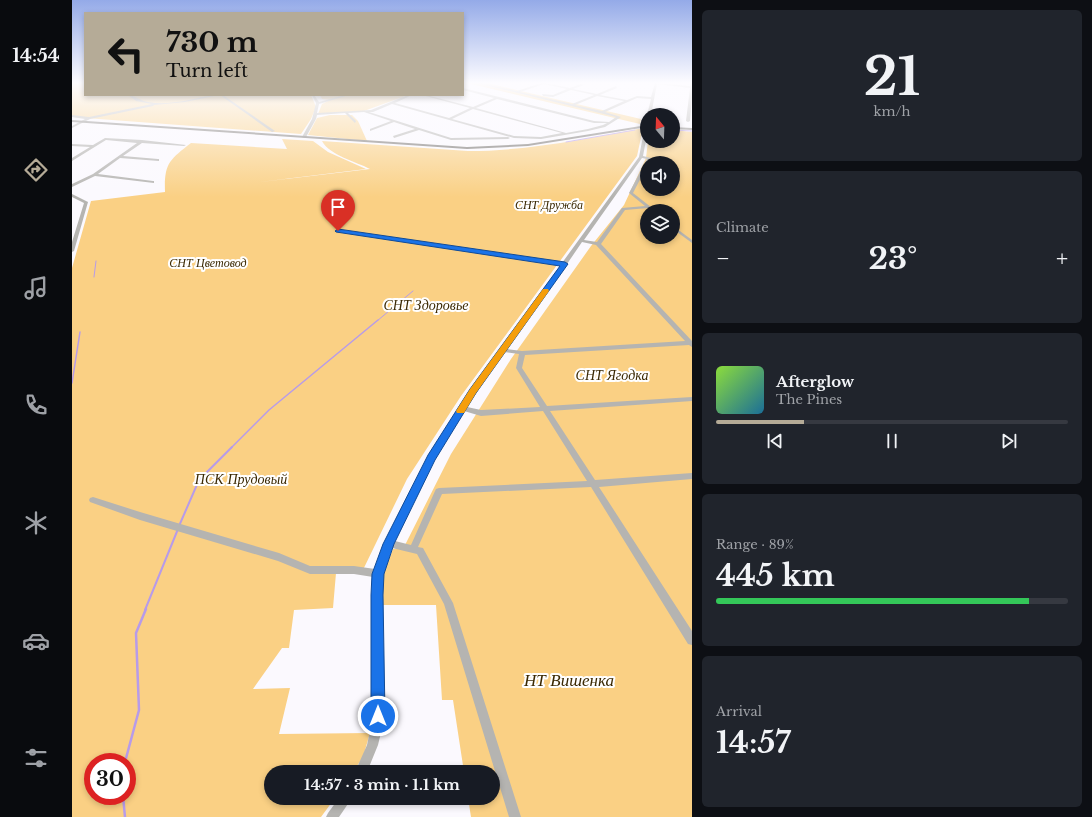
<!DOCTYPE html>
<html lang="en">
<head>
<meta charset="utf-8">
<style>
  :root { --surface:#171b24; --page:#20242c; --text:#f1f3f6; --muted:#9ea1a6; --line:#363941; --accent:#b5ab97 }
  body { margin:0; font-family:"Libre Baskerville",serif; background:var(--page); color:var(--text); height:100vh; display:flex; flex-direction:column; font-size:15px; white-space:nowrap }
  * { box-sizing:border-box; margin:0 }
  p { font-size:13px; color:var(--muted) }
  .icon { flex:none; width:22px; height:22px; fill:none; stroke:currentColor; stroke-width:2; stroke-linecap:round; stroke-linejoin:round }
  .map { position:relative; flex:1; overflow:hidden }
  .drawer { display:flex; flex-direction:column; gap:10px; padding:10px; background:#0d0f14; width:400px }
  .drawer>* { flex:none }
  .banner { position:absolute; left:12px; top:12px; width:380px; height:84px; border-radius:0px; box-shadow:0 2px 6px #0003; background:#b5ab97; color:#111; overflow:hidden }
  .needle { width:26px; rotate:341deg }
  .tools { position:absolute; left:568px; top:108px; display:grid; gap:8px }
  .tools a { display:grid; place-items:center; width:40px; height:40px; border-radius:50%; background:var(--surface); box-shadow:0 2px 6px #0003; font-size:20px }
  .speed { position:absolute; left:12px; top:753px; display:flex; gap:8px; font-size:20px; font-weight:700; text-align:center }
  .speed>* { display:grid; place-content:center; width:52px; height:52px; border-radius:50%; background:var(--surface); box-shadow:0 2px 6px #0003; line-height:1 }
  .speed .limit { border:6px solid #d22; background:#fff; color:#111 }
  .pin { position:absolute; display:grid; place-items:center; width:34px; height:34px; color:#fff; margin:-41px -17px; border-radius:50% 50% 50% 0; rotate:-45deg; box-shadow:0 0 4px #0007 }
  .pin .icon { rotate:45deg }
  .me { position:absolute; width:44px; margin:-22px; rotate:0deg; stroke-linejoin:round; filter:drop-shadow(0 0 3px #0008) }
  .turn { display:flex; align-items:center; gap:14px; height:84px; padding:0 16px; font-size:18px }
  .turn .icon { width:52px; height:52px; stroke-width:2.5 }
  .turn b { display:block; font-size:28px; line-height:34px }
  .big { font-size:30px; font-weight:800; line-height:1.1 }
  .drawer .tile { flex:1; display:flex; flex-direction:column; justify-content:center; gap:6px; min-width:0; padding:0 14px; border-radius:6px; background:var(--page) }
  .drawer .dial { align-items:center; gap:0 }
  .dial b { font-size:52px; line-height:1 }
  .song { display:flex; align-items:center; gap:12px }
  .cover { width:48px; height:48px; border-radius:6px; background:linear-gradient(135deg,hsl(90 70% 55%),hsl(200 70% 35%)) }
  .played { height:4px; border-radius:2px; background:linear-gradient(90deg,var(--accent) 25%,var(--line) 25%) }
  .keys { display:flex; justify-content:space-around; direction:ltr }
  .heat { display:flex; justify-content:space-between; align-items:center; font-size:22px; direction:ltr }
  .charge { height:6px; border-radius:3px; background:linear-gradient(90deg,#34c759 89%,var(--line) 0) }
  .trip { position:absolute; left:192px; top:765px; width:236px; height:40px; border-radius:20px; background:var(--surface); box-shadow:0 2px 6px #0003; font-weight:800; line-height:40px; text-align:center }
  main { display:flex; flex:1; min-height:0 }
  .menu { display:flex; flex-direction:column; width:72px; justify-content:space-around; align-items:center; background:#090b0e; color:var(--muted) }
  .menu .icon { width:28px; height:28px }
  .menu .active { color:var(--accent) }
  .menu b { font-size:18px; color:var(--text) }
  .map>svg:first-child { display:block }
  .green { fill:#fad084; fill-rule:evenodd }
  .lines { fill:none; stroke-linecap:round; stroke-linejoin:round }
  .stream-far3 { stroke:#b79be9; stroke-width:1 }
  .stream-far2 { stroke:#b79be9; stroke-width:1.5 }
  .stream-far1 { stroke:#b79be9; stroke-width:2 }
  .stream { stroke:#b79be9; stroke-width:2.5 }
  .minor { fill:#b5b4b1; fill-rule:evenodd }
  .major { fill:#7c7975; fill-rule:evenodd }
  .route { fill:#1a73e8; stroke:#114b97 }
  .slow { fill:#f59e0b }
  .labels { text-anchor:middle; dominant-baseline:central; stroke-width:4; stroke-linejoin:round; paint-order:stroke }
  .far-park-label { font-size:12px; font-style:italic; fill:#3b2903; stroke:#fff }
  .park-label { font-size:14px; font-style:italic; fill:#3b2903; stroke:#fff }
  .near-park-label { font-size:17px; font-style:italic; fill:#3b2903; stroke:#fff }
</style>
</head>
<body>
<main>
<nav class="menu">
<b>14:54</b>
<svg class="icon active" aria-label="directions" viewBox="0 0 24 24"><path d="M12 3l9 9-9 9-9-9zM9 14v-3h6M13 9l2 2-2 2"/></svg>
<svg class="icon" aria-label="music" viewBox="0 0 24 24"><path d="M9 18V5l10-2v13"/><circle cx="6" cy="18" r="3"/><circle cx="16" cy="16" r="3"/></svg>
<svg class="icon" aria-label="phone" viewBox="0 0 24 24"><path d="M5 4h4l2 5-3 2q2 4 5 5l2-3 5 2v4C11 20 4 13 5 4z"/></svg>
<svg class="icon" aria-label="climate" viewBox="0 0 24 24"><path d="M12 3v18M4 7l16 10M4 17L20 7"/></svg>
<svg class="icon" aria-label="car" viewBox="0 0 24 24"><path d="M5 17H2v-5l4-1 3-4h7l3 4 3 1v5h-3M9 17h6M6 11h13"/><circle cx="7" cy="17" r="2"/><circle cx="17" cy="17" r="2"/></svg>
<svg class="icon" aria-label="filters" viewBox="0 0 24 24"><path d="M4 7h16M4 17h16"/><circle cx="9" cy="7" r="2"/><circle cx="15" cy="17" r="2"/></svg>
</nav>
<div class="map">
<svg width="620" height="817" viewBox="0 0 620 817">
  <rect width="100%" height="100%" fill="#fbf9fe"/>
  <g class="green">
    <polygon points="0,83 13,83 13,95 239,95 244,107 239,119 229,134 0,117"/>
    <polygon points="395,83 415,83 569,119 568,124"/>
    <polygon points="248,95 336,95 292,111 246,114 250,104 258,100 250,99"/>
    <polygon points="258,115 280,115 286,121 295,141 236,135 245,118"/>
    <path d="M571 128 565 156 389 396 335 479 289 574 264 573 261 608 222 610 217 648H210L181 689 218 688 207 734 298 733 291 757 281 772H199V798H263L249 817H0V268L19 201 93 192C92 164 97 160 119 143L215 149 210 139 241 141 256 152 294 169 180 183 298 169C285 162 257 155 250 141L396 151C455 151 513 139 571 128ZM21 762H55V796H21Z"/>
    <path d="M601 130 620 132V817H399L396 798H421V772H392L381 700H370L364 605H308L311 574 321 549H331L379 454 439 359 519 246 552 205 574 158 576 141H601ZM575 163H601V189H575ZM575 211H601V237H575Z"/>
  </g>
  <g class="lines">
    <g class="stream-far3">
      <polyline points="601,130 620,131"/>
      <polyline points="494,142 563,130"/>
      <polyline points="22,277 24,261"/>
      <polyline points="305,321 341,291"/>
    </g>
    <g class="stream-far2">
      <polyline points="0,383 8,332"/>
      <polyline points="159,448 197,410 306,320"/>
    </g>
    <g class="stream-far1">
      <polyline points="107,526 127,480 160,447"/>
      <polyline points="73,610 106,529"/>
    </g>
    <g class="stream">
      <polyline points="53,762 67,710 64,633 74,609"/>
      <polyline points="51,796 53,817"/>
    </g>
    <g class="minor">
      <path d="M405 83H408L445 91 469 83H474L498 88 511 83 512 85 501 89 525 94 544 86 545 88 528 95 555 100 565 96 579 97 583 83 618 86 619 83H620V97L618 121 616 122 614 121 618 88 585 84 579 115H575L579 99 565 98 533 112 549 117 533 127 516 131 469 139 442 138 320 104 301 112H297L379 138 436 137 438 138 436 139 379 140 347 130 322 138 321 136 343 129 322 122 298 131V129L319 121 292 112 276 113 284 121 283 123 273 113 245 115 244 119 234 137 232 138 230 137 240 119 244 103 240 95H242L247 102 273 95H277L247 104 245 113 299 110 336 95H340L323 103 377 118 398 108 350 95H354L401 107 422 98 391 90V88L522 121 537 122 544 117ZM472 84 495 89 481 95 470 94 471 96 481 97 499 90 522 95 500 104 448 92ZM525 96 552 101 530 111 503 105ZM425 99 522 123H535L531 125 516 129 494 133 404 108ZM401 109 490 133 469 137 442 136 380 119Z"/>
      <path d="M56 95C62 95 69 101 76 102 97 106 120 99 141 95H147L113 102 82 105 81 106 18 119 0 128V126L13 119 0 117V115L17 117 80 104 64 101Z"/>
      <polygon points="148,95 151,95 203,131 200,132"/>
      <path d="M575 125V135L571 156 579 158 576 163H575V166L561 193 584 211H579L576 208 553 210 529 244 620 341V347L617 345 453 355 450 368 475 406 620 397V401L478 411 523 480 620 473V479L527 487 620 631V645L616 644 519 487 370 494 346 547 351 548 381 603 449 817H437L372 604 345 554 320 548 311 574V724L306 745 295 772H283L295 745 301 716V577L282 574H238L206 561 68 520 18 502 17 500 18 498 21 497 68 512 207 553 238 566H282L303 569 313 544 356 456 399 389 488 266 266 232 264 231 266 230 490 263 567 157 573 126ZM570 158 575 159 557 193 573 206 550 208 525 242 512 240ZM510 242 524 245 613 341 450 351 435 349 493 267 495 266V264ZM432 352 447 354 444 368 468 407 409 410 395 407ZM392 411 409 416 471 411 515 481 367 488 364 489 363 491 339 545 323 541 362 459Z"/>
      <polygon points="33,138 70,140 114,145 112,146 70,143 51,156 86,159 87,159 87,161 48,158 26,174 81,181 82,181 82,183 23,176 0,187 0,184 21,174 65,143 34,140 0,161 0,158 18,147 0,146 0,144 21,145"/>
      <polygon points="0,194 16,202 2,251 0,252 0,242 12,203 0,197"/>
      <polygon points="601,226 620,240 620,243 601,229"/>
      <polygon points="267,798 280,798 267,817 254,817 256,813"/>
    </g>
    <g class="major">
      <polygon points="0,120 395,147 456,144 575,125 575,127 456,146 395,149 0,122"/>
      <polygon points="601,127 620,128 620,130 601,129"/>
    </g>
  </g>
  <linearGradient id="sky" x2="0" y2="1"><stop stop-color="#94aae8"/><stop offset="0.42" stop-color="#fdfcff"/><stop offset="1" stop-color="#fdfcff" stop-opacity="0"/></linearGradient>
  <rect width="620" height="197" fill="url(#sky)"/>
  <polygon class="route" points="266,229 493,262 496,264 404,393 363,460 322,544 312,574 311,595 313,716 311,721 306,723 301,721 299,716 299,595 300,574 311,544 356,455 398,389 488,266 264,232 263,231"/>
  <polygon class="slow" points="471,289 476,289 477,291 404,393 392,413 385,413 384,411 398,389"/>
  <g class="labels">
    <g class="far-park-label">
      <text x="477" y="204">СНТ Дружба</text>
      <text x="136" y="262">СНТ Цветовод</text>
    </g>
    <g class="park-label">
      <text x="354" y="305">СНТ Здоровье</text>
      <text x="540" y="375">СНТ Ягодка</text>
      <text x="169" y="479">ПСК Прудовый</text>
    </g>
    <g class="near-park-label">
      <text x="497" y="680">НТ Вишенка</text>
    </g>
  </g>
</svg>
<div class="tools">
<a><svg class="needle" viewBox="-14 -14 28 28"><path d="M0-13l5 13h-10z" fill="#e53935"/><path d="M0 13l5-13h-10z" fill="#9ea1a6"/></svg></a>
<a><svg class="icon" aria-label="sound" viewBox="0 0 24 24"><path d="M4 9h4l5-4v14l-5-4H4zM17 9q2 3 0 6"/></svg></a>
<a><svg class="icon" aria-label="layers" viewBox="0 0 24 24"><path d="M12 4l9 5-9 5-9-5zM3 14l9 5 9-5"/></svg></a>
</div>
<div class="speed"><div class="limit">30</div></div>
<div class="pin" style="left:266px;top:231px;background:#d93025"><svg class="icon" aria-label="arrive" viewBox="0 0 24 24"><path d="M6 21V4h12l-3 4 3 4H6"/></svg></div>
<svg class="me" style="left:306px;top:716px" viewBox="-20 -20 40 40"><circle r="17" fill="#1a73e8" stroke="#fff" stroke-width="3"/><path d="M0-11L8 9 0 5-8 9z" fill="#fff"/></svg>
<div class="trip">14:57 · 3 min · 1.1 km</div>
<div class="banner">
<div class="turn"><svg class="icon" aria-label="left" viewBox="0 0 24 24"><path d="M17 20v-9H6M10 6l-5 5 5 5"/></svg><div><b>730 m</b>Turn left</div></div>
</div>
</div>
<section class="drawer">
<div class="tile dial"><b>21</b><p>km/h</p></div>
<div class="tile"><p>Climate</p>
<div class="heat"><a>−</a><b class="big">23°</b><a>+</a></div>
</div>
<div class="tile">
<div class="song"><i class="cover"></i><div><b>Afterglow</b><p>The Pines</p></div></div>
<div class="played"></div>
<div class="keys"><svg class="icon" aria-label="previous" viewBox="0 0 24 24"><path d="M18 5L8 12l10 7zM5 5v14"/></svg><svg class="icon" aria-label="pause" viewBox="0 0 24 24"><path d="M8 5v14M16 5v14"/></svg><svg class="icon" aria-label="next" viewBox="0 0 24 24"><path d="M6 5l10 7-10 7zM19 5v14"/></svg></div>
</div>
<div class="tile"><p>Range · 89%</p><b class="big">445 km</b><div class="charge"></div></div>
<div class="tile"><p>Arrival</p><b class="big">14:57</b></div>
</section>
</main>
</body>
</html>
